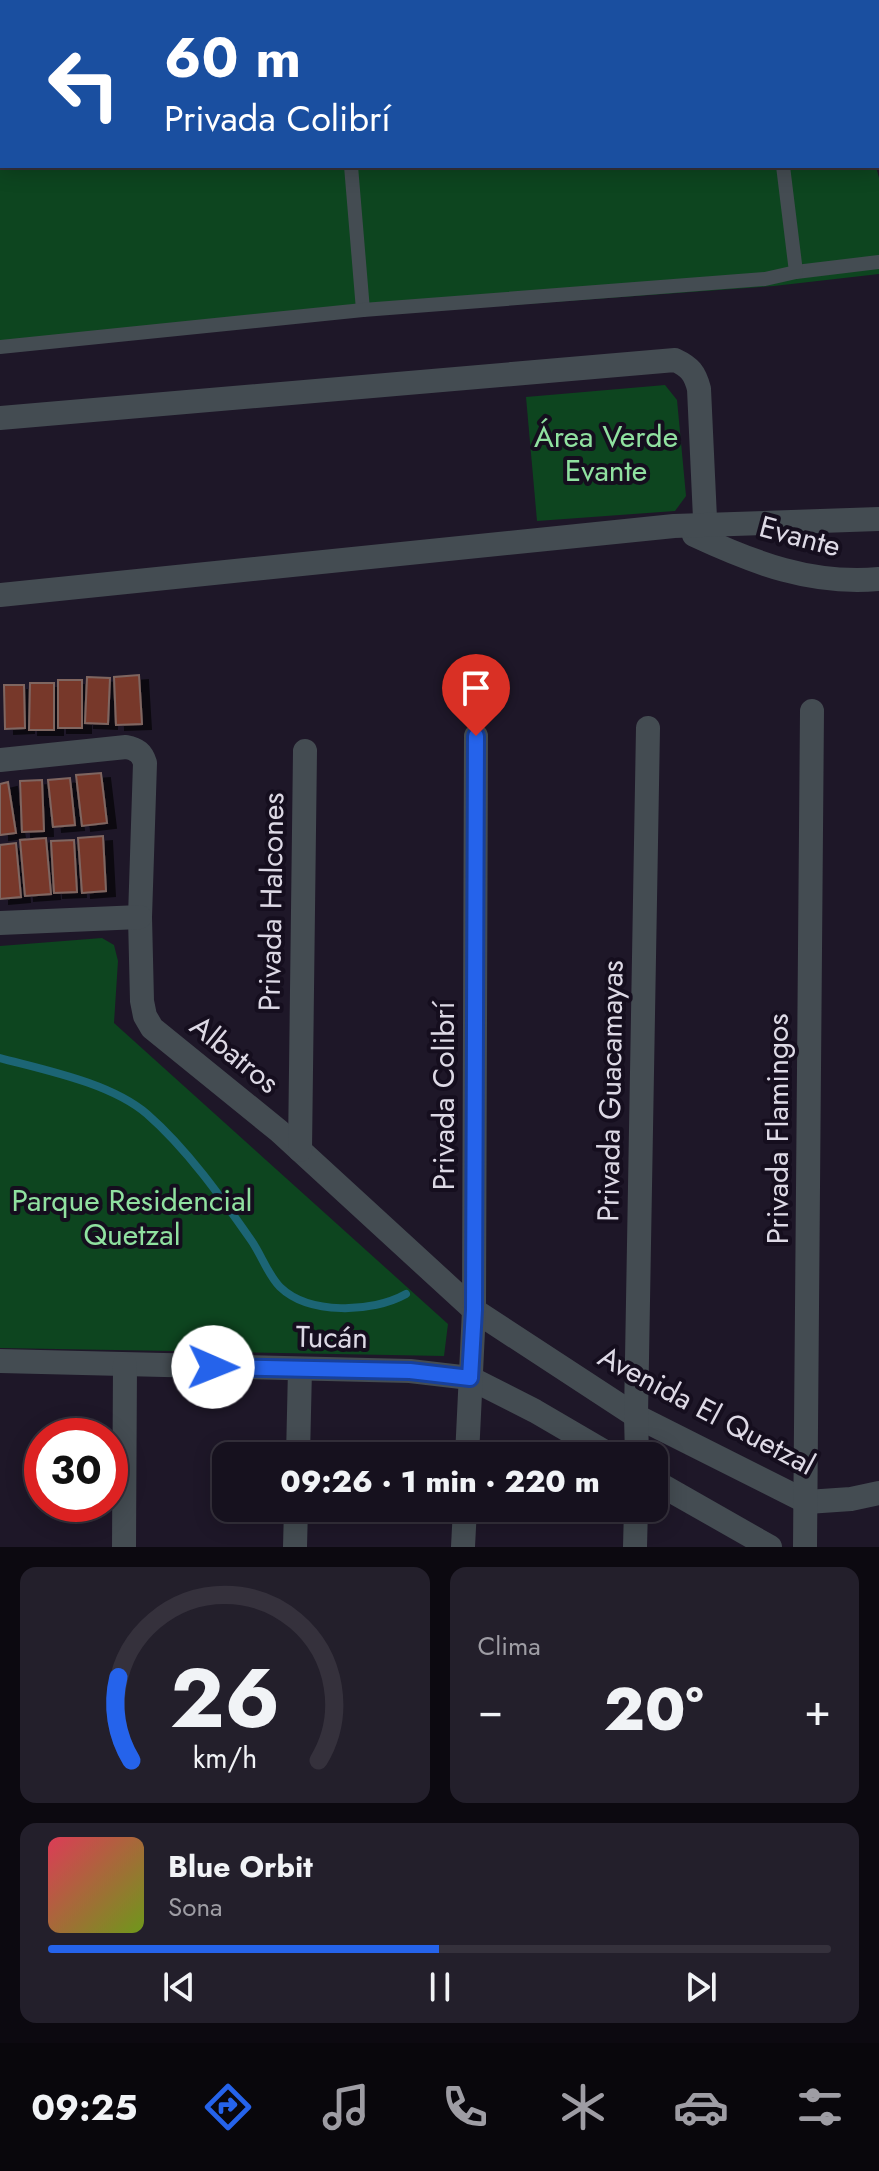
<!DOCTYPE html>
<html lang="es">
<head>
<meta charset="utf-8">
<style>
  :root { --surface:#16111e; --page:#231f2b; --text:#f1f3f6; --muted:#9e9da4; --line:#35313c; --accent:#2563eb }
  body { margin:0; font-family:Jost,sans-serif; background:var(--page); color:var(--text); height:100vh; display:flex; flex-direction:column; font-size:30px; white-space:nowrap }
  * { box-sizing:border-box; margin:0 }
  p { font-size:26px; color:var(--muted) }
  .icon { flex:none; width:44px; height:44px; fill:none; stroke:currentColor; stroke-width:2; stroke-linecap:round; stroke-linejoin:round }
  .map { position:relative; height:1547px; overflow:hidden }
  .panel { display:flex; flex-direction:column; gap:20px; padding:20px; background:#0c0910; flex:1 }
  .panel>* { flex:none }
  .banner { position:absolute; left:0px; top:0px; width:880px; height:168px; box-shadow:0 4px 20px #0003,0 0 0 2px var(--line); background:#1a4fa0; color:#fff; overflow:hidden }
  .speed { position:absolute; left:24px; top:1418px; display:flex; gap:16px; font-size:40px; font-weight:700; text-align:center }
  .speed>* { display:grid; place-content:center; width:104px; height:104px; border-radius:50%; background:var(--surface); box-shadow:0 4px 20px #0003,0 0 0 2px var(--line); line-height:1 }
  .speed .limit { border:12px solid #d22; background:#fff; color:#111 }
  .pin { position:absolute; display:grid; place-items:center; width:68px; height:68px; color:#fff; margin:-82px -34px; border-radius:50% 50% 50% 0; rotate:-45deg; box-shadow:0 0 8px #0007 }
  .pin .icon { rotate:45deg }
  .me { position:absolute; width:88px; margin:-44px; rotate:91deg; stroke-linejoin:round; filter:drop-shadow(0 0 6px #0008) }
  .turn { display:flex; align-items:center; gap:28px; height:168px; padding:0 32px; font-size:36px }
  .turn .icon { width:104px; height:104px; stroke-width:2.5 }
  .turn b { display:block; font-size:56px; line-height:68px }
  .big { font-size:60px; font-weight:800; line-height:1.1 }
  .panel .card { flex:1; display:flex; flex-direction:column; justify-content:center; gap:12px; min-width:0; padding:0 28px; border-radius:16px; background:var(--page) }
  .panel .dial { align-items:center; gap:0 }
  .dial svg { height:208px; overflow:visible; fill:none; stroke:var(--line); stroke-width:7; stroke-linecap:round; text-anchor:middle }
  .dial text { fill:var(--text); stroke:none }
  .song { display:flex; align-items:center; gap:24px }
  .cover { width:96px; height:96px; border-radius:12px; background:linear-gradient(135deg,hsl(350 70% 55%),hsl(80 70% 35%)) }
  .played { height:8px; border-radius:4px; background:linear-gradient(90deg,var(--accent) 50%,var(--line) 50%) }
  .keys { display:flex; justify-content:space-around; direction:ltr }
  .heat { display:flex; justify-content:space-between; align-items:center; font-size:44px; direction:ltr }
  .panel .tiles { flex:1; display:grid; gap:20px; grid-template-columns:1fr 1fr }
  .card:last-child { grid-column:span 2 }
  .trip { position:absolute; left:212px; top:1442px; width:456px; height:80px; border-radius:16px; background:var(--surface); box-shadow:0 4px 20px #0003,0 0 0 2px var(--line); font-weight:800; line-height:80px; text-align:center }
  .tab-bar { display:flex; height:128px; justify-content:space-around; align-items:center; background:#09070c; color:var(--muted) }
  .tab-bar .icon { width:56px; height:56px }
  .tab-bar .selected { color:var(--accent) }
  .tab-bar b { font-size:36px; color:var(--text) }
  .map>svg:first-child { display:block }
  .green { fill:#0d451f }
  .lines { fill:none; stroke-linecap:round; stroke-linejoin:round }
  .stream { stroke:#1c6575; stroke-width:8 }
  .building { fill:#77382c; stroke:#7f6661; stroke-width:2; filter:url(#shadow) }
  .service { stroke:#444c52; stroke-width:14 }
  .minor { stroke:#444c52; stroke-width:24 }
  .tertiary { stroke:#444c52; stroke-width:24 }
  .route-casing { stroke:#184099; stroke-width:20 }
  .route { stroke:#2563eb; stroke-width:14 }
  .labels { text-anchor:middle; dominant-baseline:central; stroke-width:8; stroke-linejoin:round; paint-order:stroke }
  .park-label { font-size:30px; fill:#90e1a0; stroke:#150e1e }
  .street-label { font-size:30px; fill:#ddd9e5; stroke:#150e1e }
</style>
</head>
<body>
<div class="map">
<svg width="879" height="1547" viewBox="0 0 879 1547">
  <defs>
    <filter id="shadow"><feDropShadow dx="9" dy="5" stdDeviation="0" flood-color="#0009"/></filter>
  </defs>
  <rect width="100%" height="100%" fill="#1e1728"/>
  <g class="green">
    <polygon points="0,0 833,0 834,2 2,2 2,166 876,166 879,178 879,274 774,286 0,342"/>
    <polygon points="665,385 677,400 686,496 675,511 537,521 526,397"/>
    <polygon points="102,938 114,945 118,961 114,1023 448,1324 444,1356 0,1348 0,946"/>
  </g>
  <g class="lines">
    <path class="stream" d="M0 1058C45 1070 111 1083 147 1114 187 1149 221 1197 251 1240 261 1254 268 1275 280 1287 309 1315 372 1313 406 1294"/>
  </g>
  <g class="building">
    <polygon points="139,675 142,724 116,725 114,677"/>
    <polygon points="87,677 110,678 108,724 85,723"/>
    <rect x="58" y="680" width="24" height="48"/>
    <polygon points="30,683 54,683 54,730 29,730"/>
    <polygon points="4,685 24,685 25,728 5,729"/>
    <polygon points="101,773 107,823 82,826 76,775"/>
    <polygon points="70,778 75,825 53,827 48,780"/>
    <polygon points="42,780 44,831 22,832 20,781"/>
    <polygon points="8,782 16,833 0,835 0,784"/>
    <polygon points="103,836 106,891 82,893 78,838"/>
    <polygon points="46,838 51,894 25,896 20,840"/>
    <polygon points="74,840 77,892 54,893 51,841"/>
    <polygon points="16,843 21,897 0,899 0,845"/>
  </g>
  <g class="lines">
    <g class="service">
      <polyline points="338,0 338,2"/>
      <polyline points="764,0 764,2"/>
      <polyline points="351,166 363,310"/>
      <polyline points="796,272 879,262"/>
      <polyline points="0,347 363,310 765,279 796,272 783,166"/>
    </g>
    <g class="minor">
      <path d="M0 418 675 360C690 367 695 373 699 389L706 540"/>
      <path d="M694 535C754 563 811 585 879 579"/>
      <polyline points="0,595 674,526 879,519"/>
      <path d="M0 760 126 747C137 749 142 753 145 763L140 917 142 1001 145 1016 152 1028 279 1131 474 1310 636 1416 807 1502 851 1499 879 1493"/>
      <polyline points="0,923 140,917"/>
      <polyline points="300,1150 305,751"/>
      <polyline points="0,1361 410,1371 470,1378 535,1411 612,1456"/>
      <polyline points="298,1456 300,1369"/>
      <polyline points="467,1456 474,1310 476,736"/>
      <polyline points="637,1456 636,1416 648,728"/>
      <polyline points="654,1481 770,1547"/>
      <polyline points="124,1547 125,1365"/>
      <polyline points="295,1547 296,1508"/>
      <polyline points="463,1547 465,1508"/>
      <polyline points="635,1547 636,1508"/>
      <polyline points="805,1547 812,711"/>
    </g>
    <g class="tertiary">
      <polyline points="866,0 867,2"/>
      <polyline points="878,42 879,45"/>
    </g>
  </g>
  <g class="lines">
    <defs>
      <polyline id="route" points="213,1367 410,1371 470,1378 474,1310 476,736"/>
    </defs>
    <use href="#route" class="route-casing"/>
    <use href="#route" class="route"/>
  </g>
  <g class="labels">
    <g class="park-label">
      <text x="606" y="436">Área Verde<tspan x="606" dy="34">Evante</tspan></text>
      <text x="132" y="1200">Parque Residencial<tspan x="132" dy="34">Quetzal</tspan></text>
    </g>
    <g class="street-label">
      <text transform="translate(800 536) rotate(15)">Evante</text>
      <text transform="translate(271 902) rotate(-89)">Privada Halcones</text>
      <text transform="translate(235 1054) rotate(39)">Albatros</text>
      <text transform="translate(610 1091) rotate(-89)">Privada Guacamayas</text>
      <text transform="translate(443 1096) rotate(-90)">Privada Colibrí</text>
      <text transform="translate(777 1129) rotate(-90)">Privada Flamingos</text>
      <text transform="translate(332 1337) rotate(1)">Tucán</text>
      <text transform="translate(707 1410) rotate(28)">Avenida El Quetzal</text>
    </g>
  </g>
</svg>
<div class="speed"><div class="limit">30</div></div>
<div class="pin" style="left:476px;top:736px;background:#d93025"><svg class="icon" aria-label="arrive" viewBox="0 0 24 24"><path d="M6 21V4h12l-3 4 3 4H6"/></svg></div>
<svg class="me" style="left:213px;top:1367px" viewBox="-20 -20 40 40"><circle r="19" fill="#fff"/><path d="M0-13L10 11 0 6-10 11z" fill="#2563eb"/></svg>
<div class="trip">09:26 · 1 min · 220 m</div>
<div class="banner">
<div class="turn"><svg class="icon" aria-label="left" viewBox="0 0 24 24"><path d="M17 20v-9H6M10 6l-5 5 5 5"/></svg><div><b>60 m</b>Privada Colibrí</div></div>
</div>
</div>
<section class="panel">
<div class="tiles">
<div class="card dial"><svg viewBox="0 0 100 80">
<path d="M14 69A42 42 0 1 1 86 69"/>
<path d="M14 69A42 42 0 0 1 9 37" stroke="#2563eb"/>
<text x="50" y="56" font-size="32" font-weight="700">26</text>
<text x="50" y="72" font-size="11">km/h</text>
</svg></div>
<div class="card"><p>Clima</p>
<div class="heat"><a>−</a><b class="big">20°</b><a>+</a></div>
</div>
<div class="card">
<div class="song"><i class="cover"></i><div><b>Blue Orbit</b><p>Sona</p></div></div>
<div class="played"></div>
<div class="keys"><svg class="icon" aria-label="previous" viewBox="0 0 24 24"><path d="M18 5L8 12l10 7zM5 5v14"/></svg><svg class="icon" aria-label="pause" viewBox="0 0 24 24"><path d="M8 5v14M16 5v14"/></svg><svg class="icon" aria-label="next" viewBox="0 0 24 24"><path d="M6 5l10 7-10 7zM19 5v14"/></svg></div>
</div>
</div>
</section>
<nav class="tab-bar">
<b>09:25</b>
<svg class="icon selected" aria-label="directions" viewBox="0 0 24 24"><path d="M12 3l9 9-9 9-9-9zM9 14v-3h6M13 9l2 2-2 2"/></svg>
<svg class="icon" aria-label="music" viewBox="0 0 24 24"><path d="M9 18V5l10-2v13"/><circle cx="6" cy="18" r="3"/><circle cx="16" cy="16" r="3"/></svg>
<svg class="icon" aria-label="phone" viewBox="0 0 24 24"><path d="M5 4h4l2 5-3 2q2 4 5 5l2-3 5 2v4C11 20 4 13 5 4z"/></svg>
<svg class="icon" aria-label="climate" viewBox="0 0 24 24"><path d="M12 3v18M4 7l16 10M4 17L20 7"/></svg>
<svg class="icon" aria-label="car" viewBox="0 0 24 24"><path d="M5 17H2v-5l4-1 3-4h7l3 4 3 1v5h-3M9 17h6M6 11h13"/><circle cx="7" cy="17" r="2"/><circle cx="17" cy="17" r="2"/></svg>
<svg class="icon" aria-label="filters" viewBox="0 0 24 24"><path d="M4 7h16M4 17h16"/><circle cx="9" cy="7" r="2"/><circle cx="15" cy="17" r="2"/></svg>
</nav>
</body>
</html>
